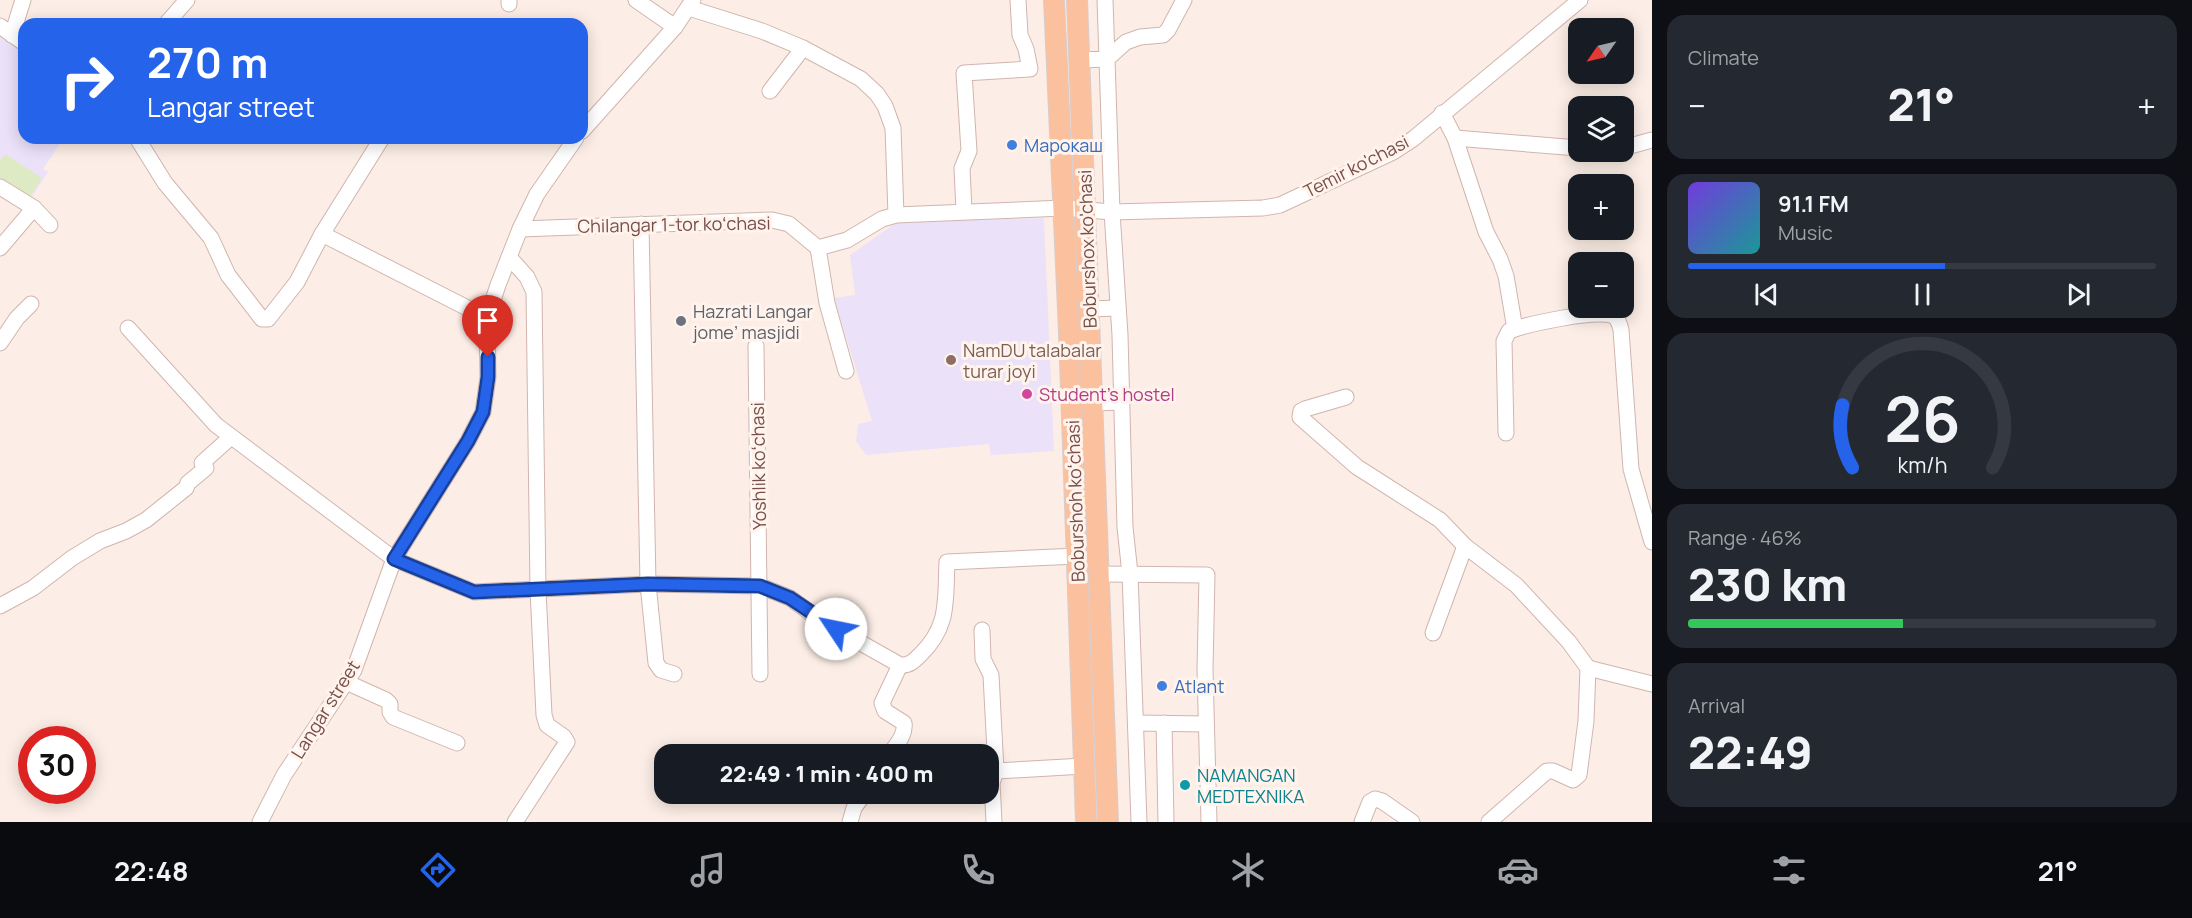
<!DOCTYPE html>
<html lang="en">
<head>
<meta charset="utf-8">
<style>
  :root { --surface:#171b24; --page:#242831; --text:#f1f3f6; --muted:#9ea1a6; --line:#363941; --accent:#2563eb }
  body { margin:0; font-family:Manrope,sans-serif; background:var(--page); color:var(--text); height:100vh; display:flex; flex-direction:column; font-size:22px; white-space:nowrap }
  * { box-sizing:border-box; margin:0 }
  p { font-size:20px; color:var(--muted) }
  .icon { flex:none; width:33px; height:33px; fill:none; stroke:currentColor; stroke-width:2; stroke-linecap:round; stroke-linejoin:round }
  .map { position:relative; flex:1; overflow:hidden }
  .details { display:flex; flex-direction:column; gap:15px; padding:15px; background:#0d0f14; width:540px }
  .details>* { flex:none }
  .hud { position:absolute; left:18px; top:18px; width:570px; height:126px; border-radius:18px; box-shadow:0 3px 15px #0003; background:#2563eb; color:#fff; overflow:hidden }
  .needle { width:39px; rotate:236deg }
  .buttons { position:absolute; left:1568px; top:18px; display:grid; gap:12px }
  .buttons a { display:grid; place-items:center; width:66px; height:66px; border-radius:12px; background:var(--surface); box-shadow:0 3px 15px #0003; font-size:30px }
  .speed { position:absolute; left:18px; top:726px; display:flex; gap:12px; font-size:30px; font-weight:700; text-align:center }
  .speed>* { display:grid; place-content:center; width:78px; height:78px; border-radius:50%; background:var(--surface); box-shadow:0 3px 15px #0003; line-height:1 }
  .speed .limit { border:9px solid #d22; background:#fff; color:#111 }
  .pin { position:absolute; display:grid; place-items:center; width:51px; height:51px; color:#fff; margin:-62px -26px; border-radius:50% 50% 50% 0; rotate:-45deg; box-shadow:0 0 6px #0007 }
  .pin .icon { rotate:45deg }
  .me { position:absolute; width:66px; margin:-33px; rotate:304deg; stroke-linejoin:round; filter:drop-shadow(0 0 4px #0008) }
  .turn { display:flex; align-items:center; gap:21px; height:126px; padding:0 30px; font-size:27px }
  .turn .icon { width:78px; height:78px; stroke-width:2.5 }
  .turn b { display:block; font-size:42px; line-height:51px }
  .big { font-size:45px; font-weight:800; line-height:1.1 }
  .details .widget { flex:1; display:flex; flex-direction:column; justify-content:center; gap:9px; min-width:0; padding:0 21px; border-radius:18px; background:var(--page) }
  .details .dial { align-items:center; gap:0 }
  .dial svg { height:156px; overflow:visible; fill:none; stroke:var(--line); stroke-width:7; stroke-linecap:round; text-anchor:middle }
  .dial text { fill:var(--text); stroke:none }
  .song { display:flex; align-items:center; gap:18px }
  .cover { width:72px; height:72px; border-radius:9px; background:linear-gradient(135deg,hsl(260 70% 55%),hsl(180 70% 35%)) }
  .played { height:6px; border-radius:3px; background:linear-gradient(90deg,var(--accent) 55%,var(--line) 55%) }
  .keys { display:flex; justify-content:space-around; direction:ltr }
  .heat { display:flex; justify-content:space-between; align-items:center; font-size:33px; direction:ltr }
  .charge { height:9px; border-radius:4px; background:linear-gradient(90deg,#34c759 46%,var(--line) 0) }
  .trip { position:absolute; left:654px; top:744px; width:345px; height:60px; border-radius:18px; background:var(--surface); box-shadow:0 3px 15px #0003; font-weight:800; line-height:60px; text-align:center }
  .dock { display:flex; height:96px; justify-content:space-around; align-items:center; background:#090b0e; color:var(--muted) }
  .dock .icon { width:42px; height:42px }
  .dock .active { color:var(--accent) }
  .dock b { font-size:27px; color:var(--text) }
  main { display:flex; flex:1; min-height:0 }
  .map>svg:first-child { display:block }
  .education { fill:#ebe2f9 }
  .green { fill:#deeac4 }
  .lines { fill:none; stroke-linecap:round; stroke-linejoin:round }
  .minor-casing { stroke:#d0b5ae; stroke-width:17 }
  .major-casing { stroke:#d9cdcc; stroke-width:22 }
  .minor { stroke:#fff; stroke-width:15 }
  .major { stroke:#fbc09e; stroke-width:20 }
  .route-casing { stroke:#184099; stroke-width:15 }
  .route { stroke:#2563eb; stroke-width:10 }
  .shop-dot { fill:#3f7fe0; stroke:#fff3ec; stroke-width:2 }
  .worship-dot { fill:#6b7280; stroke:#fff3ec; stroke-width:2 }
  .education-dot { fill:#8d6e63; stroke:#fff3ec; stroke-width:2 }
  .hotel-dot { fill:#d1479c; stroke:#fff3ec; stroke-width:2 }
  .culture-dot { fill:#0f9aa8; stroke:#fff3ec; stroke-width:2 }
  .labels { text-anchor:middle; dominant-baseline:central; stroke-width:6; stroke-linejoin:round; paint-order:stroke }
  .shop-label { font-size:18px; fill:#366cbe; stroke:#fff3ec; text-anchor:start }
  .street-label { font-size:18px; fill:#764e4a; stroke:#fff3ec }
  .worship-label { font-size:18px; fill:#5b616d; stroke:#fff3ec; text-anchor:start }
  .education-label { font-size:18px; fill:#785e54; stroke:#fff3ec; text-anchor:start }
  .hotel-label { font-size:18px; fill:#b23c85; stroke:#fff3ec; text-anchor:start }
  .culture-label { font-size:18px; fill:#0d838f; stroke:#fff3ec; text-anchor:start }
</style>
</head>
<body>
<main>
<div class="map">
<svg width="1652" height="822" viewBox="0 0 1652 822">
  <rect width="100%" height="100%" fill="#fceee6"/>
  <g class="education">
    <polygon points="0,35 24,51 24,138 66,138 63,139 43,169 48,172 31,198 0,178"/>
    <polygon points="1044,218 1054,451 991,455 989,444 866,455 856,441 858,424 872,421 834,298 855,295 850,255 897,222"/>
  </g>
  <polygon class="green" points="5,154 42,178 30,197 0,178 0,161"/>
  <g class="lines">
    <defs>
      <g id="minor">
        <polyline points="509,0 509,4"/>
        <polyline points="636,0 675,27"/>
        <polyline points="689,8 762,31 803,48 861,79 877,94 885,106 893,128 896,215"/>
        <polyline points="166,24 187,0"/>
        <polyline points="0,26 24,43"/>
        <polyline points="12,35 23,0"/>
        <polyline points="1079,60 1107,59 1105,0"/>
        <polyline points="770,91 803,48"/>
        <polyline points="1442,113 1455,138 1486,232 1500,259 1506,276 1515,329"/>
        <polyline points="582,131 675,27 693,0"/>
        <polyline points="137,138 165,183 211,238 228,275 262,319 268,319 297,282 322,234 487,318"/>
        <polyline points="1455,138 1578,148"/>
        <polyline points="1623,148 1652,140"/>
        <polyline points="0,187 34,208 0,248"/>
        <polyline points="34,208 50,225"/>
        <polyline points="964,211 962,168 969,151 964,73 1030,69 1026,49 1020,35 1018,0"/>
        <polyline points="641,224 648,584 656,663 661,670 674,674"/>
        <polyline points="520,229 772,220 789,224 818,248 847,240 882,219 896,215 1064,208 1112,212 1263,208 1280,205 1393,152 1413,139 1580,0"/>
        <polyline points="322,234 382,138"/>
        <polyline points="818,248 827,303 846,371"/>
        <polyline points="509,257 527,277 534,292 538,590 544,715 547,725 564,737 567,742 515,822"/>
        <polyline points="1089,309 1118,308"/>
        <path d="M128 328 216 425 394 559 474 592 648 584 760 586 790 598 822 621 900 665C909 666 914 661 920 655 950 626 945 600 947 562L1077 556"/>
        <polyline points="0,343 17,318 31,304"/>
        <polyline points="756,346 760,674"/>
        <polyline points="1346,397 1305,409 1301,411 1300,417 1357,467 1440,520 1465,546 1516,585 1569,642 1588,668"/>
        <polyline points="1092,403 1122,402"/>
        <path d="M1506 433 1504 341 1509 331C1525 325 1602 307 1615 317 1618 320 1620 325 1621 330L1631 469 1652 542"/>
        <polyline points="1099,574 1207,575 1205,670 1209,822"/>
        <polyline points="0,606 33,588 72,558 100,541 126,531 146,520 186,488 188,483 206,468 202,463 231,437"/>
        <polyline points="982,630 983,659 991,675 996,771 992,783 994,822"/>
        <polyline points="1433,633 1465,546"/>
        <polyline points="346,682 386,700 390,704 390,712 393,717 457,743"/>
        <polyline points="1136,723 1206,724"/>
        <polyline points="1164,723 1166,822"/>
        <path d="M890 754C896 745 906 735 904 723L885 711 882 703 900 665"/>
        <polyline points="996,771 1084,766"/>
        <polyline points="260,822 284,775 354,670 394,559 468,441 483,412 488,377 487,318 498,285 520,229 537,194 576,138"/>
        <polyline points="850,822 854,808 864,794"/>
        <polyline points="1139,822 1130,574 1125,527 1120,335 1112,212 1107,59 1126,42 1140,37 1163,35 1168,30 1184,0"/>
        <polyline points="1362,822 1370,802 1375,799 1382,801 1412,822"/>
        <polyline points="1489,822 1547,771 1553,771 1573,780 1579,775 1586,721 1588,668 1652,684"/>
      </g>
      <g id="major">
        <polyline points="1054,0 1069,332 1086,822"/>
        <polyline points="1077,0 1108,822"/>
      </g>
    </defs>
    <use href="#minor" class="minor-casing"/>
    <use href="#major" class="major-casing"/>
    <use href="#minor" class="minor"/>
    <use href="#major" class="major"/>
  </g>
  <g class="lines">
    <defs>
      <polyline id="route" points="488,357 488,377 483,412 468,441 394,559 474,592 648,584 760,586 790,598 836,629"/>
    </defs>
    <use href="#route" class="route-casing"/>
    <use href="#route" class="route"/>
  </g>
  <g class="shop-dot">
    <circle cx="1012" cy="145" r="6"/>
    <circle cx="1162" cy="686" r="6"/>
  </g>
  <circle class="worship-dot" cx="681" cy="321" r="6"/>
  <circle class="education-dot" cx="951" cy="360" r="6"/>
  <circle class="hotel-dot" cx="1027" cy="394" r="6"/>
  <circle class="culture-dot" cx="1185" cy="785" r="6"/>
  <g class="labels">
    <g class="shop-label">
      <text x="1024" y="145">Марокаш</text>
      <text x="1174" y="686">Atlant</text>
    </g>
    <g class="street-label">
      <text transform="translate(1356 166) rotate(-27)">Temir ko'chasi</text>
      <text transform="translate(674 224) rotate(-1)">Chilangar 1-tor koʻchasi</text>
      <text transform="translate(1087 249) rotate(-92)">Boburshox ko'chasi</text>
      <text transform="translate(758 466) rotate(-91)">Yoshlik koʻchasi</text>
      <text transform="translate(1075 501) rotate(-92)">Boburshoh koʻchasi</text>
      <text transform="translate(325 709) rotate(-58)">Langar street</text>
    </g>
    <g class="worship-label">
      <text x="693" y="311">Hazrati Langar<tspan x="693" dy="21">jome’ masjidi</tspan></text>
    </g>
    <g class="education-label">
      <text x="963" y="350">NamDU talabalar<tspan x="963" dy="21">turar joyi</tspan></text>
    </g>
    <g class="hotel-label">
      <text x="1039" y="394">Student's hostel</text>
    </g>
    <g class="culture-label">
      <text x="1197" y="775">NAMANGAN<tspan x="1197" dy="21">MEDTEXNIKA</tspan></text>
    </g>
  </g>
</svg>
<div class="buttons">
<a><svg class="needle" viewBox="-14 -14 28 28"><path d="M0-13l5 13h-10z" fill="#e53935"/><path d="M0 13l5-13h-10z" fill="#9ea1a6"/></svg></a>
<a><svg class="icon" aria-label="layers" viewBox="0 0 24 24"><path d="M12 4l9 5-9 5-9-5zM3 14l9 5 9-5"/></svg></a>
<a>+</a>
<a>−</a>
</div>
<div class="speed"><div class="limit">30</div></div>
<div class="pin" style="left:488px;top:357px;background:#d93025"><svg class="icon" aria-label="arrive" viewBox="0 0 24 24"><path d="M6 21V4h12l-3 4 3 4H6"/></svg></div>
<svg class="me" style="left:836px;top:629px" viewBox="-20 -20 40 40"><circle r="19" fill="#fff"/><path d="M0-13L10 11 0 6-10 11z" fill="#2563eb"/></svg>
<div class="trip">22:49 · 1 min · 400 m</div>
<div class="hud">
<div class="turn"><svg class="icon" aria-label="right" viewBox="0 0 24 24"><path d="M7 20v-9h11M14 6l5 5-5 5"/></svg><div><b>270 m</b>Langar street</div></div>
</div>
</div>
<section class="details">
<div class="widget"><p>Climate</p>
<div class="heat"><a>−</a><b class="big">21°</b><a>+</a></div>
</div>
<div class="widget">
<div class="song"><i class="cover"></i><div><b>91.1 FM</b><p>Music</p></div></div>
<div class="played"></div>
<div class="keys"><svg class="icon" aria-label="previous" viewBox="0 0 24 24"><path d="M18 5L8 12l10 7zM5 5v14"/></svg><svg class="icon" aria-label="pause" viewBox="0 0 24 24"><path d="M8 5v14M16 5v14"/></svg><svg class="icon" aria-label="next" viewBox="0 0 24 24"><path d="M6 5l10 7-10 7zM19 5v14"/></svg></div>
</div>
<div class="widget dial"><svg viewBox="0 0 100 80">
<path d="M14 69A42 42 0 1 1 86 69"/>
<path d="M14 69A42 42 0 0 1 9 37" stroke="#2563eb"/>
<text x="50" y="56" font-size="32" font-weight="700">26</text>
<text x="50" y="72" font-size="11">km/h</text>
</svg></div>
<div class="widget"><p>Range · 46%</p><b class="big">230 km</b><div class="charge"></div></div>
<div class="widget"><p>Arrival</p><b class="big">22:49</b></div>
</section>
</main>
<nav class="dock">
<b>22:48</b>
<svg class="icon active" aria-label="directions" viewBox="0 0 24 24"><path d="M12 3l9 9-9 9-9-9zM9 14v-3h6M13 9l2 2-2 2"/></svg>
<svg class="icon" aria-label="music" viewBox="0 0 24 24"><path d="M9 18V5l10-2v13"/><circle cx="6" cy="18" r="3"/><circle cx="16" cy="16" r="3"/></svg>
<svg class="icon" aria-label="phone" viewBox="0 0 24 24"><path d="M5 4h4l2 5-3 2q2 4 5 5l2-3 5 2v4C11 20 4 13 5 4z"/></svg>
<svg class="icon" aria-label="climate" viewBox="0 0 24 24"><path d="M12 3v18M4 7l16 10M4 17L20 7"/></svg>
<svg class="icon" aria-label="car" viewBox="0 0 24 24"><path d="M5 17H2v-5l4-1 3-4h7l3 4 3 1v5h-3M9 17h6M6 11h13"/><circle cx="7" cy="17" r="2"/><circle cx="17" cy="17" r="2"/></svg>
<svg class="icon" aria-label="filters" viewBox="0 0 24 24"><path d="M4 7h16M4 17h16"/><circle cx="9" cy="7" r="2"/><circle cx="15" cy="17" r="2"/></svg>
<b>21°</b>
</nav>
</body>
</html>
